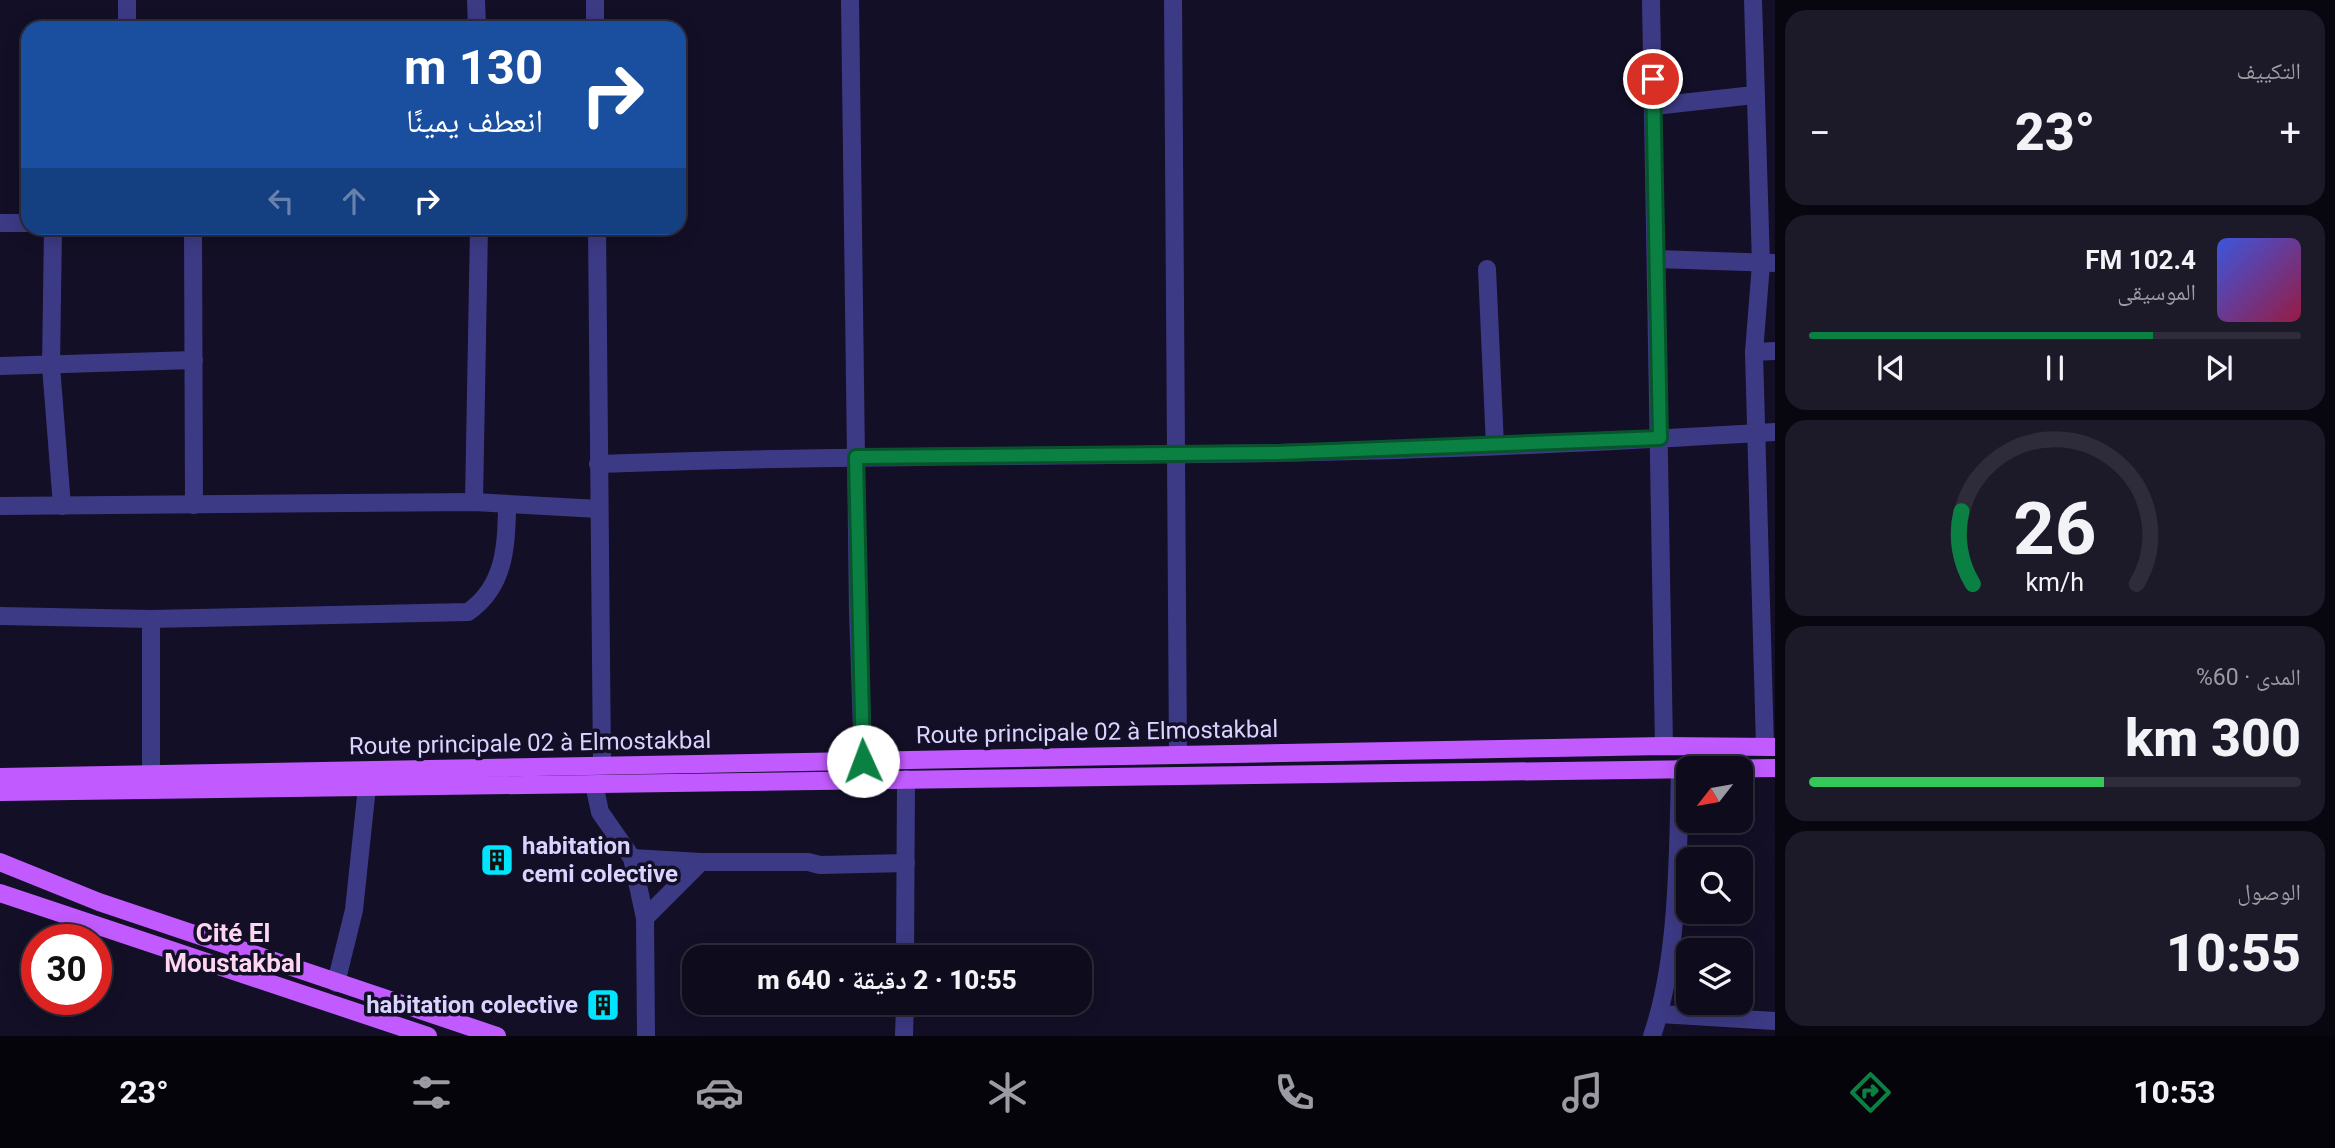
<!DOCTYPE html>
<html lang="ar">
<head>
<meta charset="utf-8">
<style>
  :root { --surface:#0e0b1c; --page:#1c1929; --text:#f1f3f6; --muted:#9b9ba3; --line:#2e2b3b; --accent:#0b8043 }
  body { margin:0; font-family:Roboto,"Noto Naskh Arabic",sans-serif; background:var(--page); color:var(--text); direction:rtl; height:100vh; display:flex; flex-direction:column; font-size:26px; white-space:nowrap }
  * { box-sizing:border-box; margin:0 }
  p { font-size:23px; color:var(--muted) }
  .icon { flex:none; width:38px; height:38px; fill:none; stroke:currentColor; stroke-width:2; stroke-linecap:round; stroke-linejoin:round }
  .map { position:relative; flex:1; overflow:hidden; direction:ltr }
  .panel { display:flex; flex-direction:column; gap:10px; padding:10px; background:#08060f; width:560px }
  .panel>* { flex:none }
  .hud { position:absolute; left:21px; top:21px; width:665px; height:214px; border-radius:21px; box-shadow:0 4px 18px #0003,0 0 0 2px var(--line); direction:rtl; background:#1a4fa0; color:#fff; overflow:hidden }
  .needle { width:46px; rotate:239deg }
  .tools { position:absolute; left:1676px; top:756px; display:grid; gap:14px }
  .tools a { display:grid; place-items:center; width:77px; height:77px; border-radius:14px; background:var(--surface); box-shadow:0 4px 18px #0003,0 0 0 2px var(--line); font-size:35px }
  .speed { position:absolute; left:21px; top:924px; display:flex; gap:14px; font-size:35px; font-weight:700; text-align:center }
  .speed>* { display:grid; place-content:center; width:91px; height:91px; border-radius:50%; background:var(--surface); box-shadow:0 4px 18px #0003,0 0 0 2px var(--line); line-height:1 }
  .speed .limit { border:10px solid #d22; background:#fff; color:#111 }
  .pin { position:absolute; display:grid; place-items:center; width:60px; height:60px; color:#fff; margin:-30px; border:4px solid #fff; border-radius:50%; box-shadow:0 2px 7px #0007 }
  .me { position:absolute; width:77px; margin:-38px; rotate:358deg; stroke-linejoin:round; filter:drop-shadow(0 0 5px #0008) }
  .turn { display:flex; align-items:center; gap:24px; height:147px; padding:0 28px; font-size:32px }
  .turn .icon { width:91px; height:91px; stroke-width:2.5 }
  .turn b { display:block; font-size:49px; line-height:60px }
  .lanes { display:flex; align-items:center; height:66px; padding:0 28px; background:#0003; justify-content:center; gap:35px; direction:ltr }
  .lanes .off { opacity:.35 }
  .big { font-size:52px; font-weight:800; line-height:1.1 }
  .panel .tile { flex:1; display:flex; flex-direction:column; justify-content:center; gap:10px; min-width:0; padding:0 24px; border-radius:21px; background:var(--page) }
  .panel .dial { align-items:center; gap:0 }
  .dial svg { height:182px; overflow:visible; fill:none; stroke:var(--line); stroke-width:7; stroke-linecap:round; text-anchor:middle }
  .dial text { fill:var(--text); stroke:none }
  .song { display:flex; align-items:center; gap:21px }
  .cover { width:84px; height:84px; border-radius:10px; background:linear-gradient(135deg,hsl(230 70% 55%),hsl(340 70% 35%)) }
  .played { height:7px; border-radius:4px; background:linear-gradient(90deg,var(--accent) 70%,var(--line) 70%) }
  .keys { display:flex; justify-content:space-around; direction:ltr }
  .heat { display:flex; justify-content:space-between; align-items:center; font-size:38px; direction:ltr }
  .charge { height:10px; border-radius:5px; background:linear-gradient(90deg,#34c759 60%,var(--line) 0) }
  .trip { position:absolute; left:682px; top:945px; width:410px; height:70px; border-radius:21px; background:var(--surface); box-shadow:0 4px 18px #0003,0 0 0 2px var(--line); font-weight:800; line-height:70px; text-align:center; direction:rtl }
  .tab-bar { display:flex; height:112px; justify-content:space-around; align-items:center; background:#06040b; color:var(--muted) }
  .tab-bar .icon { width:49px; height:49px }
  .tab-bar .selected { color:var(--accent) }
  .tab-bar b { font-size:32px; color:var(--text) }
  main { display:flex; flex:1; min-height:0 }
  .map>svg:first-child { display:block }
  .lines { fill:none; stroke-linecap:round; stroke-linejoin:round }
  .minor { stroke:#3d3a85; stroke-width:18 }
  .major { stroke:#c25bff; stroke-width:18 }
  .route-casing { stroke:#07532c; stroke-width:18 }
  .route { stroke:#0b8043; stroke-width:12 }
  .labels { text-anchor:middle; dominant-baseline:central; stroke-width:7; stroke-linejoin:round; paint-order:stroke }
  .street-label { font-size:24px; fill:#d9d4ff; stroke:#130f26 }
  .poi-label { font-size:24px; font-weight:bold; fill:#d9d4ff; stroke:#130f26; text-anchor:start }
  .neighbourhood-label { font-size:26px; font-weight:bold; fill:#ffd6f0; stroke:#130f26 }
</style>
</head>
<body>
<main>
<section class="panel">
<div class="tile"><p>التكييف</p>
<div class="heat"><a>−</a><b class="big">23°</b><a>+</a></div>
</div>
<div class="tile">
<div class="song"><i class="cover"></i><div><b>102.4 FM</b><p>الموسيقى</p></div></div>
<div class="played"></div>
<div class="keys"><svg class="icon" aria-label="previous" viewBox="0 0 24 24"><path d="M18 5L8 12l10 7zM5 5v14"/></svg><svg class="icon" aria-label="pause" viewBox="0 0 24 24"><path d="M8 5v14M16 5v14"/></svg><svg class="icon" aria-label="next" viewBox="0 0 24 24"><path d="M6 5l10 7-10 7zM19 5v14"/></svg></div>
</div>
<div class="tile dial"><svg viewBox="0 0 100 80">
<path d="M14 69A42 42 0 1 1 86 69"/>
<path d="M14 69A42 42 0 0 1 9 37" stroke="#0b8043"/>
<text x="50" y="56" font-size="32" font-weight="700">26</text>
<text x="50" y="72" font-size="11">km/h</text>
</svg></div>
<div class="tile"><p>المدى · 60%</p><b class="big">300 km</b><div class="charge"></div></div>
<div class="tile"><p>الوصول</p><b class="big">10:55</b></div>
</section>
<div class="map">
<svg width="1775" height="1036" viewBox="0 0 1775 1036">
  <rect width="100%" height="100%" fill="#130f26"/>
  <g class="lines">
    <g class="minor">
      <polyline points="127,0 127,28"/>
      <polyline points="476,0 477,28"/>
      <polyline points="595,0 595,28"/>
      <polyline points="850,0 858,611 863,761"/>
      <polyline points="1173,0 1178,755"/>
      <polyline points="1651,0 1664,746"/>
      <polyline points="1753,0 1761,264 1754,352 1765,747"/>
      <polyline points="1654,106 1754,95"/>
      <polyline points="0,223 28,223"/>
      <polyline points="53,228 51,366 62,506"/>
      <polyline points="193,228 194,505"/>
      <polyline points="597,228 602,765"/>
      <polyline points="1657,259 1775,263"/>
      <polyline points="1487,269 1495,446"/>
      <polyline points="1754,352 1775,351"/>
      <polyline points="0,366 194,360"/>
      <path d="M598 464C825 455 1051 457 1278 453 1444 450 1610 442 1775 432"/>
      <polyline points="474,502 479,228"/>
      <polyline points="0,506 474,502 599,509"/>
      <path d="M0 616 151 619 468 612C505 587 507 544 507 504"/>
      <polyline points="151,776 151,619"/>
      <polyline points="594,784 600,812 632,858 645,918 646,1036"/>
      <polyline points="632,858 701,862 808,862 820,865 906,863"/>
      <polyline points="645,918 701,862"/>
      <polyline points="905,957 906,779"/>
      <polyline points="336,983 354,910 367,787"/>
      <polyline points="1660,1014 1775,1021"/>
      <polyline points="904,1036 905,1003"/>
      <path d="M1652 1036C1679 958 1678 851 1680 768"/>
    </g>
    <g class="major">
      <polyline points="0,777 1664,746 1775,747"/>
      <polyline points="0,792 1775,768"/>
      <polyline points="0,862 99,902 497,1036"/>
      <polyline points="0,893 428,1036"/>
    </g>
  </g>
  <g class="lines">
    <defs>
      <polyline id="route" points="863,761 856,457 1278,453 1660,438 1653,79"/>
    </defs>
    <use href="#route" class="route-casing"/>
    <use href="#route" class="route"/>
  </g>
  <defs>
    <symbol id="building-square" viewBox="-11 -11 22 22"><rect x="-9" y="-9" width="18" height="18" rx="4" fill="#00e5ff" stroke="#130f26"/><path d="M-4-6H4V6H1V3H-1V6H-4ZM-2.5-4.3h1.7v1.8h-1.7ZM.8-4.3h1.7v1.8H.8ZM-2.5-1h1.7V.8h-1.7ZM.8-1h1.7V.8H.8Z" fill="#111"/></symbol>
  </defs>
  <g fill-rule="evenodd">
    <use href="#building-square" x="478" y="841" width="38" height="38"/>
    <use href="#building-square" x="584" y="986" width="38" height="38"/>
  </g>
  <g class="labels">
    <g class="street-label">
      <text transform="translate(1097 732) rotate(-1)">Route principale 02 à Elmostakbal</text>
      <text transform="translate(530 743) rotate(-1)">Route principale 02 à Elmostakbal</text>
    </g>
    <g class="poi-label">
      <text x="522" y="846">habitation<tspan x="522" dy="28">cemi colective</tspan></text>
      <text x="578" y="1005" text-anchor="end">habitation colective</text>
    </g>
    <g class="neighbourhood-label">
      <text x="233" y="933">Cité El<tspan x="233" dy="30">Moustakbal</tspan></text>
    </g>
  </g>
</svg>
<div class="tools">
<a><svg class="needle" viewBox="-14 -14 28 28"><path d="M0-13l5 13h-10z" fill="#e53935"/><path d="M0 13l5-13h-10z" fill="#9b9ba3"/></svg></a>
<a><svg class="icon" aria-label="search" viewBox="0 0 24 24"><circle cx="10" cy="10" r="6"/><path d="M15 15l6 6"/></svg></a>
<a><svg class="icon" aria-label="layers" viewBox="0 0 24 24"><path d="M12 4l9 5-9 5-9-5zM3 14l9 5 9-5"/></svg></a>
</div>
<div class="speed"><div class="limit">30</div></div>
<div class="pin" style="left:1653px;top:79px;background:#d93025"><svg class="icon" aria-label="arrive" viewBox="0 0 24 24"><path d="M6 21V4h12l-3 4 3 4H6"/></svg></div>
<svg class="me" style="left:863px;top:761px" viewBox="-20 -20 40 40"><circle r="19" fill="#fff"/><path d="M0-13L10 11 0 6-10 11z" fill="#0b8043"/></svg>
<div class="trip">10:55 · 2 دقيقة · 640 m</div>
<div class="hud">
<div class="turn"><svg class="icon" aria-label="right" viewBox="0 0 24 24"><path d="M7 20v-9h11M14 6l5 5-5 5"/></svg><div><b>130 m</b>انعطف يمينًا</div></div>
<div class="lanes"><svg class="icon off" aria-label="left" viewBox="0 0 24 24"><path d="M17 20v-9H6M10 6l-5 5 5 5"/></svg><svg class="icon off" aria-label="ahead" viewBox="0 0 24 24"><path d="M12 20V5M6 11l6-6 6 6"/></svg><svg class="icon" aria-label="right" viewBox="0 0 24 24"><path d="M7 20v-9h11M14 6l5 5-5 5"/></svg></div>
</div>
</div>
</main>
<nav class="tab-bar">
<b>10:53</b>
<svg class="icon selected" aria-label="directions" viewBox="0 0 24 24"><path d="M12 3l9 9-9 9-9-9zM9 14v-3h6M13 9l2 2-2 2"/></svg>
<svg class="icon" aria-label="music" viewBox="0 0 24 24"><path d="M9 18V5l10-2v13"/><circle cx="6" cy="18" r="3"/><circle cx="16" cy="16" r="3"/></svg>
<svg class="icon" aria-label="phone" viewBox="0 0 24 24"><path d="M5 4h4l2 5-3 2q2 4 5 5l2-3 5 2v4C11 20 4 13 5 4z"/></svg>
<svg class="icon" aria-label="climate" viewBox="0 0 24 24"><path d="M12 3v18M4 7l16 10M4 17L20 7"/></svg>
<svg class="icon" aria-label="car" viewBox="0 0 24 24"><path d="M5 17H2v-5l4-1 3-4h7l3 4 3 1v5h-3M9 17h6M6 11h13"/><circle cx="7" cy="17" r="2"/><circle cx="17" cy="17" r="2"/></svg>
<svg class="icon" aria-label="filters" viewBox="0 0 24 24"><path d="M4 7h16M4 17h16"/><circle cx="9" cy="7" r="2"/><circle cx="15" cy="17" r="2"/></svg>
<b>23°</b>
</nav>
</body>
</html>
